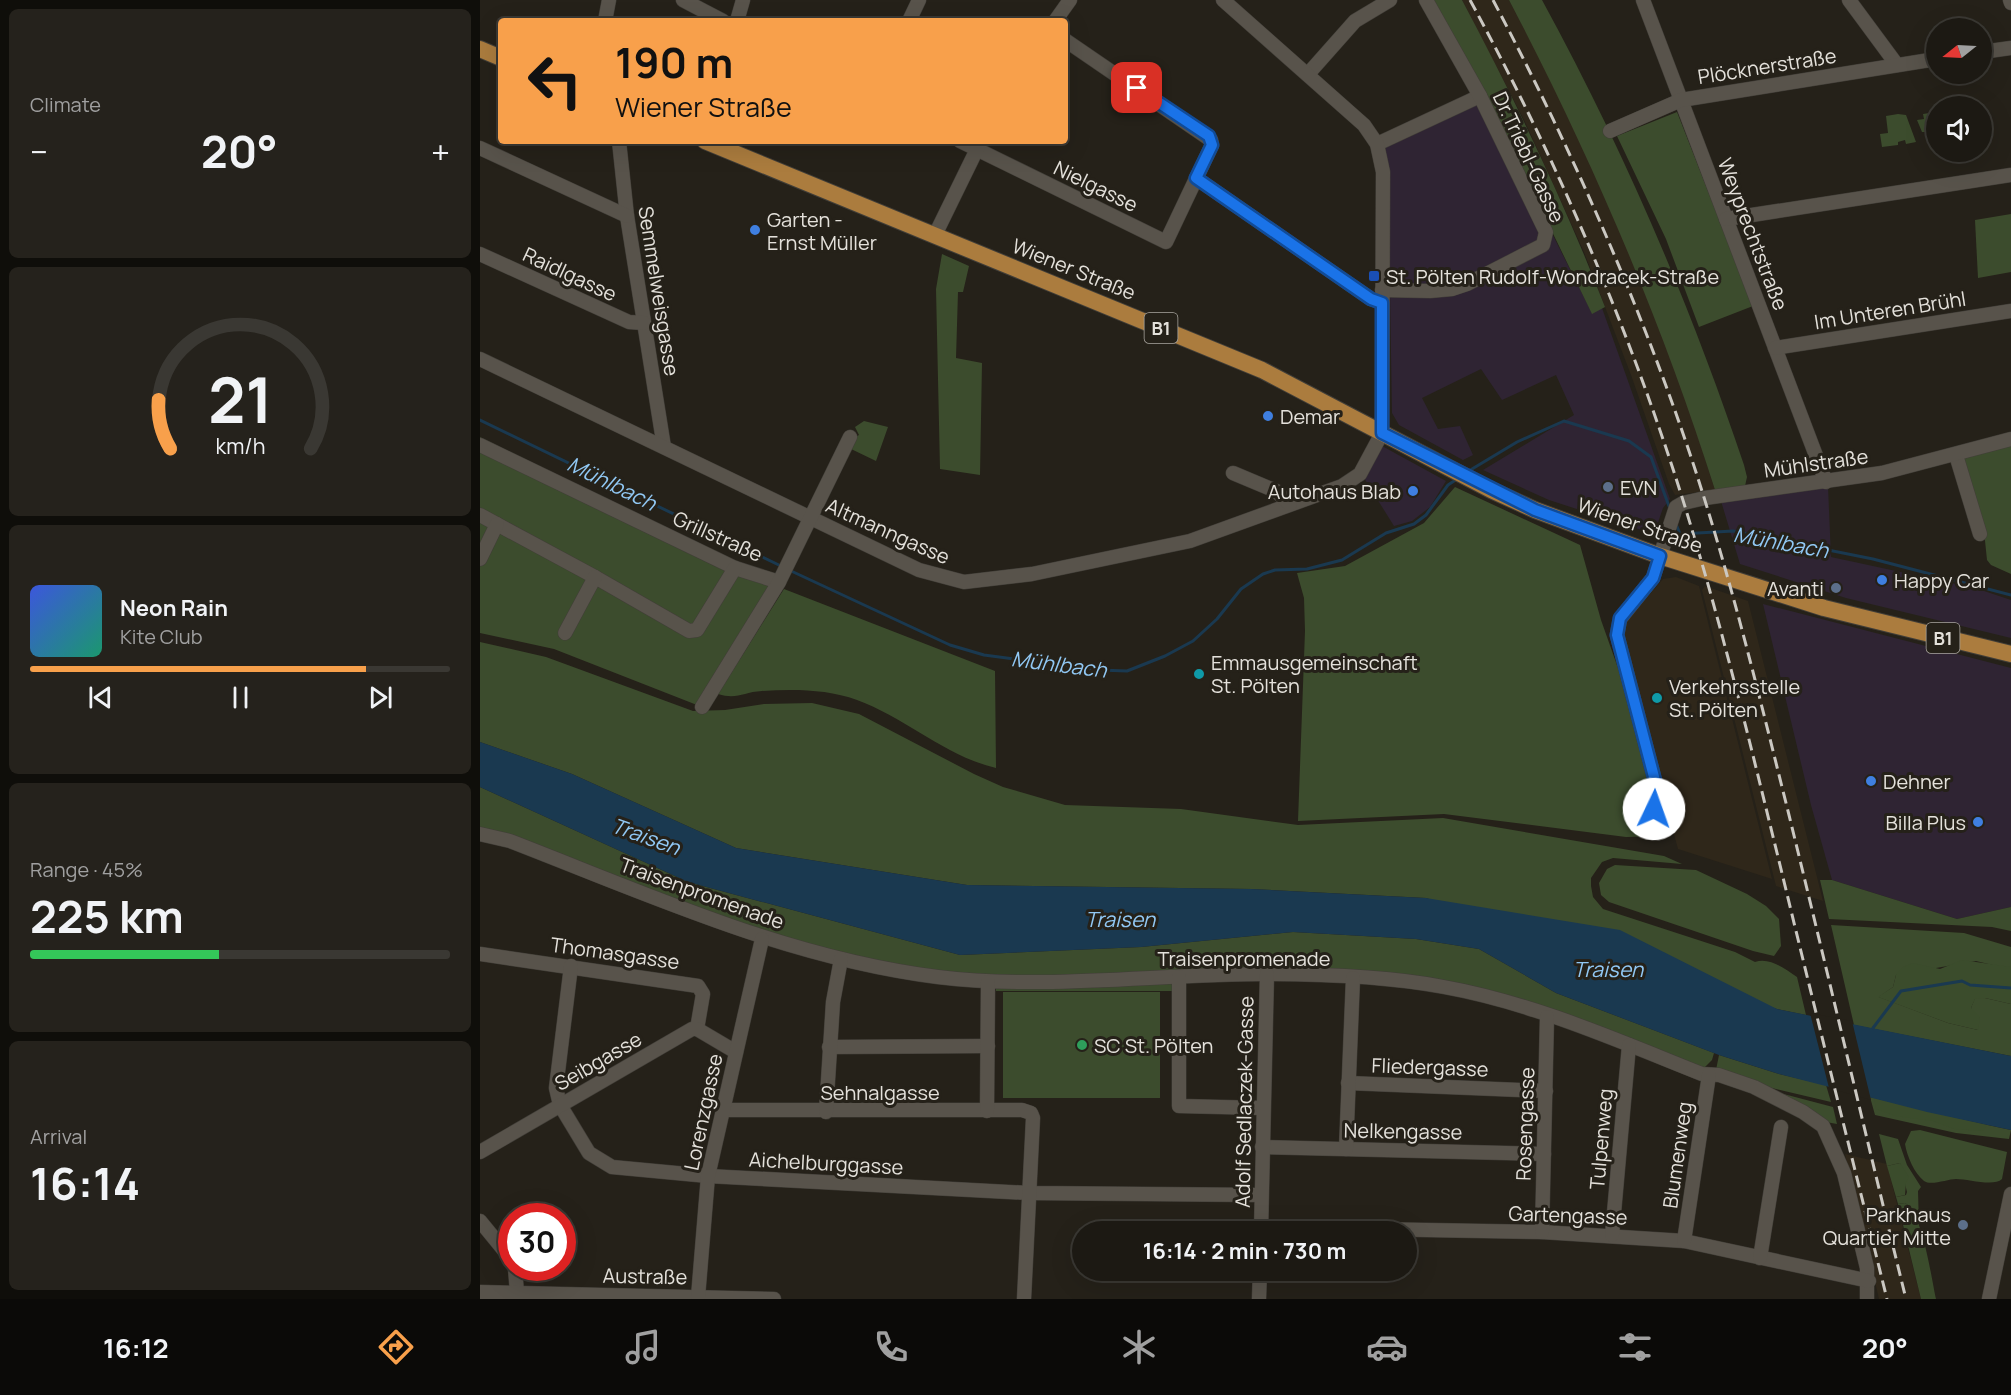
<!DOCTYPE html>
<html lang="en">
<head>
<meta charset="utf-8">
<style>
  :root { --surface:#1c1913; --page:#25221c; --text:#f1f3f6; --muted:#a0a0a0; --line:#3a3833; --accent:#f8a04b }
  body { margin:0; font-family:Manrope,sans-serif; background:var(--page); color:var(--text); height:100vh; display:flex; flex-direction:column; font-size:22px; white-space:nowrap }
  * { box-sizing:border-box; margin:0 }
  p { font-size:20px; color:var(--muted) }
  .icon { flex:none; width:33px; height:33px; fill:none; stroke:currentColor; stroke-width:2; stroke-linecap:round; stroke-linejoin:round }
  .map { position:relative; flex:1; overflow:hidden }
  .drawer { display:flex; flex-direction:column; gap:9px; padding:9px; background:#0f0e0a; width:480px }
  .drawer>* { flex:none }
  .top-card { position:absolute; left:18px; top:18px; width:570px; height:126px; border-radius:6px; box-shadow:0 6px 24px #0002,0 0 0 2px var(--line); background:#f8a04b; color:#111; overflow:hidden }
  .needle { width:39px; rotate:252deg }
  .buttons { position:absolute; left:1446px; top:18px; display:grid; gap:12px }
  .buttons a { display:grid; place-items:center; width:66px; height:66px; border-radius:50%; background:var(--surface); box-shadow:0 6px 24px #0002,0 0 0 2px var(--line); font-size:30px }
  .speed { position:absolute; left:18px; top:1203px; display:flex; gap:12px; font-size:30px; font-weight:700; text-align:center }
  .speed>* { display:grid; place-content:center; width:78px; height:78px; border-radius:50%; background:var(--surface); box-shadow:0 6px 24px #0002,0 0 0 2px var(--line); line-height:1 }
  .speed .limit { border:9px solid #d22; background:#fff; color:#111 }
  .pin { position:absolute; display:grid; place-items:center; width:51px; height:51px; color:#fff; margin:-26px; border-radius:12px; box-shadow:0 3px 9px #0006 }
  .me { position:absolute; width:66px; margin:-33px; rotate:3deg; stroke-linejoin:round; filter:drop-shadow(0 0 4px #0008) }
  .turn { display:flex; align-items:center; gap:21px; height:126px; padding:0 18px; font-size:27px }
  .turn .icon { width:78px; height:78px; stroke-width:2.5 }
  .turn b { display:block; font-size:42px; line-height:51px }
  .big { font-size:45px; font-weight:700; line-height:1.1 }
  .drawer .card { flex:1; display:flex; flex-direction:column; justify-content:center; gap:9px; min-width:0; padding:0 21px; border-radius:9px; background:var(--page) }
  .drawer .dial { align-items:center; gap:0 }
  .dial svg { height:156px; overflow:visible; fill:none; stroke:var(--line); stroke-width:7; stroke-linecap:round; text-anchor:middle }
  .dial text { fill:var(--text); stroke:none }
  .song { display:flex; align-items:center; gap:18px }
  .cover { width:72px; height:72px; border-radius:9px; background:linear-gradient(135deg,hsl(230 70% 55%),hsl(160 70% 35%)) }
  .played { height:6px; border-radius:3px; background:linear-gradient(90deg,var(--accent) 80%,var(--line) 80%) }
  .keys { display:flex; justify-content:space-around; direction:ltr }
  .heat { display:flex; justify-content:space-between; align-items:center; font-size:33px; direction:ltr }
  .charge { height:9px; border-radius:4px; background:linear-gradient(90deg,#34c759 45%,var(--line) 0) }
  .trip { position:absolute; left:592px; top:1221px; width:345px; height:60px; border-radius:30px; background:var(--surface); box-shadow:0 6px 24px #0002,0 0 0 2px var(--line); font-weight:700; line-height:60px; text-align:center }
  .menu { display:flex; height:96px; justify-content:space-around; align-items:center; background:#0b0a08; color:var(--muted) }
  .menu .icon { width:42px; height:42px }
  .menu .selected { color:var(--accent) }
  .menu b { font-size:27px; color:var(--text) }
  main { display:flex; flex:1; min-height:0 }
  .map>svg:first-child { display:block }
  .commercial { fill:#2f2433 }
  .built { fill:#2f271a }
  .green { fill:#3c4c2d }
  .forest { fill:#3b4c2c }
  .water { fill:#1a3950 }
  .pier { fill:#252119 }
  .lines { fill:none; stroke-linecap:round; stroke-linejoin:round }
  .stream { stroke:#1a3950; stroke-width:3 }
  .minor-casing { stroke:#413e38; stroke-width:15 }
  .major-casing { stroke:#413e38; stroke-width:18 }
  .minor { stroke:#58534b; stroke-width:14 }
  .major { stroke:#ab7c3e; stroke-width:16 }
  .rail { stroke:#cbc8c2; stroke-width:3; stroke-dasharray:12 6; stroke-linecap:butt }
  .route-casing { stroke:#114b97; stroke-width:15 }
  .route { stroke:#1a73e8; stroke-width:10 }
  .shop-dot { fill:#3f7fe0; stroke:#252119; stroke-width:2 }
  .transit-dot { fill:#1a4fb4; stroke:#252119; stroke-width:2 }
  .service-dot { fill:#5c6f8a; stroke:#252119; stroke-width:2 }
  .culture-dot { fill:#0f9aa8; stroke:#252119; stroke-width:2 }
  .leisure-dot { fill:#2e9e5b; stroke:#252119; stroke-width:2 }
  .labels { text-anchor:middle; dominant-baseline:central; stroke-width:6; stroke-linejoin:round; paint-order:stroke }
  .shield { fill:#252119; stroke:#aba7a1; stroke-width:1.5 }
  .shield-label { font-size:18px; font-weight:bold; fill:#e4e1db }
  .street-label { font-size:20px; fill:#e4e1db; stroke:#252119 }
  .poi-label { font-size:20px; fill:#e4e1db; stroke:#252119; text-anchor:start }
  .water-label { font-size:21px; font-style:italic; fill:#91c8f4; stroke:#252119 }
</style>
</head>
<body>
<main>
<section class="drawer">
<div class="card"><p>Climate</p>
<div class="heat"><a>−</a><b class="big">20°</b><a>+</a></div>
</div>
<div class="card dial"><svg viewBox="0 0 100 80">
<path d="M14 69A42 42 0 1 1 86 69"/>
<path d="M14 69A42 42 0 0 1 8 44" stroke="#f8a04b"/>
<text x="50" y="56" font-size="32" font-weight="700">21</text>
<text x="50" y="72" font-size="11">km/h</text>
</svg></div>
<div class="card">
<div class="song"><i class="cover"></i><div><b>Neon Rain</b><p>Kite Club</p></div></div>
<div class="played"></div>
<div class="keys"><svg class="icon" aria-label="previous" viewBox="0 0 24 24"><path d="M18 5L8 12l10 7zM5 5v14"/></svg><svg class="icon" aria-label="pause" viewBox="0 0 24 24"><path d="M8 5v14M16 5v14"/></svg><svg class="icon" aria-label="next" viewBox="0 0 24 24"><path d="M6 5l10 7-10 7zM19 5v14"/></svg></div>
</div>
<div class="card"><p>Range · 45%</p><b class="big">225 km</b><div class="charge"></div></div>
<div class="card"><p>Arrival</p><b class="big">16:14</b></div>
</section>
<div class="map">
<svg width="1531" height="1299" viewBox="0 0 1531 1299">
  <rect width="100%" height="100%" fill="#252119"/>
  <g class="commercial">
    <polygon points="1004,98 1112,313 1122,308 1190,499 1183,508 1174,534 1069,500 1003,470 1094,415 1076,375 1022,400 1001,369 942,398 958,429 980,426 993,455 983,460 919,425 912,413 908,171 905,146"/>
    <polygon points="902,446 966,481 950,507 932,521 914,526 884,478"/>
    <polygon points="1348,486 1351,557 1495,588 1531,600 1531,638 1366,598 1260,564 1241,501"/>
    <polygon points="1283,604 1531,668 1531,907 1477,919 1352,880 1331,805"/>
  </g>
  <g class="built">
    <polygon points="982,0 1029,0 1061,60 1097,134 1158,272 1207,402 1235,490 1195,495 1189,484 1151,375 1104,252 1045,122"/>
    <polygon points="1196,577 1219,586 1292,879 1198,849 1142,640 1144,624 1183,579"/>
    <polygon points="1225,586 1268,601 1343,901 1296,886 1222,590"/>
    <polygon points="1365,1154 1407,1164 1441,1299 1399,1299"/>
  </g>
  <g class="green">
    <path d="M951 0H982C1035 100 1084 201 1125 307L1112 314 1014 112Z"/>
    <path d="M1029 0H1062C1143 148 1210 304 1264 465L1267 477 1265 486 1235 490C1182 322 1112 158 1029 0Z"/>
    <polygon points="1197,112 1273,306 1219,327 1186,239 1137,136"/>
    <polygon points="1456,112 1456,132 1442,132 1437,120 1444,119 1443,114"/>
    <polygon points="1418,114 1426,115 1436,142 1426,144 1425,140 1418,142 1418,145 1402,147 1400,134 1408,133 1406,116"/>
    <polygon points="1531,214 1531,272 1498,278 1495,220"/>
    <polygon points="462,254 489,266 483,292 478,292 476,358 502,363 500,475 460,469 456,289"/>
    <polygon points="384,421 408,427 396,461 369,448 372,439 379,435 375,427"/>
    <polygon points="0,437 258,565 304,580 217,705 74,649 0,633"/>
    <polygon points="1531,444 1531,574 1511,565 1507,560 1504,531 1481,458"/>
    <polygon points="975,487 1100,545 1121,620 1138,668 1182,836 1146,837 964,814 818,821 825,631 824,598 817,573 865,566 944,523"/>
    <path d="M0 642 66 657 213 711 245 710 284 704 332 703 379 714 494 774 523 787 585 805 701 809 818 825 963 818 1184 856 1202 864 1133 858 1122 862 1111 878V886L1113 897 1123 909 1255 952 1275 962C1290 957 1305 969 1317 977L1326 1015 1297 1009 946 898 771 889 487 885 256 848 92 774 0 742Z"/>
    <polygon points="0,787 208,882 480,955 661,947 813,932 936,939 999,949 1076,993 1234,1053 1232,1060 1224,1068 982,984 683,975 500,977 409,964 285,933 0,829"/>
    <polygon points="1135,865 1216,870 1267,894 1286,906 1299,919 1301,946 1294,956 1273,951 1129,902 1121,895 1119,883 1127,869"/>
    <polygon points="1340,880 1352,880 1477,919 1531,907 1531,931 1512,927 1349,919"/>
    <polygon points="1351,925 1484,933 1531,947 1531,967 1525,968 1496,961 1416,975 1413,987 1399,997 1468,1023 1498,1030 1491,1008 1495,998 1505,998 1531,1004 1531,1056 1374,1025"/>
    <rect x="523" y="992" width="157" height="106"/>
    <polygon points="1239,1055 1299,1074 1346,1085 1351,1102 1275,1084 1236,1070"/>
    <polygon points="1292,1091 1353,1107 1357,1124 1346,1122"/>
    <polygon points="1390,1097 1447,1112 1531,1130 1529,1139 1476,1133 1395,1115"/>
    <path d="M1440 1130 1527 1152 1522 1179C1514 1187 1488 1179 1476 1179 1468 1179 1451 1186 1444 1181 1434 1173 1427 1156 1425 1144L1431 1131Z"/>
    <polygon points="1399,1134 1418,1139 1427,1165 1441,1187 1438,1191 1439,1227 1431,1207 1425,1203 1418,1204 1416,1197 1426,1195 1427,1192 1420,1163 1407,1166"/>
  </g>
  <g class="forest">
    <path d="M304 589 515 671 516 768C465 756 426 718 377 700 347 689 313 689 282 691 263 692 257 700 238 694Z"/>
    <polygon points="1482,960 1531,967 1531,1004 1505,998 1495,999 1491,1008 1500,1017 1498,1030 1468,1023 1398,997 1413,987 1416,975 1423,967 1433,963 1460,969"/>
    <polygon points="695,979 695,991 516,991 516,983"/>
    <polygon points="1394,1098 1507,1125 1503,1131 1474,1129 1453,1121 1415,1116 1396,1109"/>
    <polygon points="1420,1163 1429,1177 1426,1183 1425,1195 1416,1197 1407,1166"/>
    <path d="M1425 1203C1443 1214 1451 1277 1456 1299H1441L1418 1204Z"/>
  </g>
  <polygon class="water" points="0,742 92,774 256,848 487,885 771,889 946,898 1140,930 1297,1009 1531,1056 1531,1130 1447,1112 1299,1074 1239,1055 1076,993 999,949 936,939 813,932 661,947 480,955 208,882 0,787"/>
  <polygon class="pier" points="1330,1013 1372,1021 1391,1100 1349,1088"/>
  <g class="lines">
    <g class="stream">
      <polyline points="0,420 303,567"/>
      <polyline points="987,472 1037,442 1084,421 1149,441 1171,457 1190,509"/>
      <polyline points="1196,524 1200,534 1253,531 1393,559 1531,595"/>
      <polyline points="309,570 470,645 504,655 619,670 647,671 685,656 713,641 737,619 761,589 783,574 795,570 827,569 862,560 906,533 934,524 946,515 968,485 977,479"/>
      <polyline points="1393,1028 1421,991 1482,981 1490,985 1531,988"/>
    </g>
    <defs>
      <g id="minor">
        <polyline points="203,0 243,21"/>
        <polyline points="1163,0 1346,482"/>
        <polyline points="1369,0 1417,65"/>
        <polyline points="1530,0 1531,3"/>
        <polyline points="125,21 129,0"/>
        <polyline points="257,21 263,0"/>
        <polyline points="429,21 439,0"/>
        <polyline points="575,21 590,0"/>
        <polyline points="1502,52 1531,48"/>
        <polyline points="828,74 875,21 910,0"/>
        <polyline points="1130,131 1201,100 1456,59"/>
        <polyline points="139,141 147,216 184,447"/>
        <polyline points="480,141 686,242 732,145 731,140 585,40"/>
        <polyline points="897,144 1000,96"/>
        <polyline points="0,148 147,216"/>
        <polyline points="716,178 891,299 902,303"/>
        <polyline points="1246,219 1531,175"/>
        <polyline points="455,235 500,143"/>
        <polyline points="0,254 149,322 164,323"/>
        <polyline points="902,290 950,291 972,289 987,284 1063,245 1066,232 1000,96 946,0"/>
        <polyline points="1295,348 1531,311"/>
        <polyline points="0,359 439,570 484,582 552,574 710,541 862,486 880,474 902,433 903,172 897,144 884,125 743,0"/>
        <polyline points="0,445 255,568 299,582"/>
        <polyline points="1476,455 1500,534"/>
        <polyline points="753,473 796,491 810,504"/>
        <polyline points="0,515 115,577 209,631 217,630 255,568"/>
        <polyline points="0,559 17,524"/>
        <polyline points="85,633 115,577"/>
        <polyline points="222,707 299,582 370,437"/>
        <polyline points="1174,809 1180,800 1137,635 1140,619 1173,578 1196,507 1203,503 1225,498 1402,473 1531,439"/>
        <path d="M0 834 30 841C170 895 307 958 458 977 563 990 679 974 786 974 844 974 907 976 964 987 1053 1003 1139 1041 1222 1074L1239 1075 1274 1087 1323 1112 1343 1126 1364 1173 1387 1268V1299"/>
        <polyline points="0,954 218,986 223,994 217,1029"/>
        <polyline points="91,966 76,1088 80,1105 109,1153 132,1167 228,1176 548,1193 781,1195"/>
        <polyline points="699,977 699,1106 783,1108"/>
        <polyline points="349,1047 508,1046"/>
        <polyline points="868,1083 1066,1091"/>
        <polyline points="243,1110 542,1110 551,1113 553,1118 544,1299"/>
        <polyline points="507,1111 508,982"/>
        <polyline points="346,1112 353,1002 361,959"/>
        <polyline points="782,1147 1064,1154"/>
        <polyline points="866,1149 873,978"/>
        <polyline points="0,1152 212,1029 217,1029 256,1052"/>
        <polyline points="0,1221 32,1260"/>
        <polyline points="781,1227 1062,1232 1204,1241 1389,1281"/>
        <polyline points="781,1232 787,974"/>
        <polyline points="1062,1232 1067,1017"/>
        <polyline points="1132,1235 1149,1045"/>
        <polyline points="1204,1241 1229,1075"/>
        <polyline points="1280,1258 1301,1127"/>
        <polyline points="35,1268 37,1293"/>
        <polyline points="0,1292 294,1299"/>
        <polyline points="218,1297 228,1176 282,939"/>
        <polyline points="779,1299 780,1270"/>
        <polyline points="1509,1299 1531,1194"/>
      </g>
      <g id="major">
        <polyline points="0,49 21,58"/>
        <polyline points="225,141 782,370 1011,490 1055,510 1180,556 1344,608 1531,654"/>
      </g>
    </defs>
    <use href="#minor" class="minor-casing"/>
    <use href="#major" class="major-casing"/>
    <use href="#minor" class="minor"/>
    <use href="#major" class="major"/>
    <g class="rail">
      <path d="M990 0C1071 149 1139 305 1192 466 1235 597 1267 731 1300 865 1335 1010 1371 1154 1407 1299"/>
      <path d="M1013 0C1090 146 1157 297 1210 454 1249 571 1278 691 1308 811 1348 974 1386 1137 1426 1299"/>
    </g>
  </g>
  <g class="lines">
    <defs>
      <polyline id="route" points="657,88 729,136 732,145 716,178 891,299 902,303 902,433 1055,510 1180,556 1173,578 1140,618 1137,635 1180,800 1174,809"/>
    </defs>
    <use href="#route" class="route-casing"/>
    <use href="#route" class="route"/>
  </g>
  <g class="shop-dot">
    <circle cx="275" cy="230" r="6"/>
    <circle cx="788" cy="416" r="6"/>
    <circle cx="933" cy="491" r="6"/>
    <circle cx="1402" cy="580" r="6"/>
    <circle cx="1391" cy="781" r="6"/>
    <circle cx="1498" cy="822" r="6"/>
  </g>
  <rect class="transit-dot" x="888" y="270" width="12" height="12" rx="3"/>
  <g class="service-dot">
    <circle cx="1128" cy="487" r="6"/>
    <circle cx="1356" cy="588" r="6"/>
    <circle cx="1483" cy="1225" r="6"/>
  </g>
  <g class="culture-dot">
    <circle cx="719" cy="674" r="6"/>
    <circle cx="1177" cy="698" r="6"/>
  </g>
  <circle class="leisure-dot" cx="602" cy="1045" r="6"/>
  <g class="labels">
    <g class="shield">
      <rect x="664.5" y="313" width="33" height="30" rx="4.5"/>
      <rect x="1446.5" y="623" width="33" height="30" rx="4.5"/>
    </g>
    <g class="shield-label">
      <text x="681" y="328">B1</text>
      <text x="1463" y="638">B1</text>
    </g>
    <g class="street-label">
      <text transform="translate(1287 66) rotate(-9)">Plöcknerstraße</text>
      <text transform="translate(1049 157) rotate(65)">Dr.Triebl-Gasse</text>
      <text transform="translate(616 186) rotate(26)">Nielgasse</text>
      <text transform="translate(1273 234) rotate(69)">Weyprechtstraße</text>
      <text transform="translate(594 269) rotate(22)">Wiener Straße</text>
      <text transform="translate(90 274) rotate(25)">Raidlgasse</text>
      <text transform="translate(179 291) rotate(81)">Semmelweisgasse</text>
      <text transform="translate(1410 310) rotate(-9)">Im Unteren Brühl</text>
      <text transform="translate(1336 463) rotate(-8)">Mühlstraße</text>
      <text transform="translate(1160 525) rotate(19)">Wiener Straße</text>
      <text transform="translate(408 531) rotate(24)">Altmanngasse</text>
      <text transform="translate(238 536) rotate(24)">Grillstraße</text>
      <text transform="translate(222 893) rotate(20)">Traisenpromenade</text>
      <text transform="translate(135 953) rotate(8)">Thomasgasse</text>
      <text x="764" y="958">Traisenpromenade</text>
      <text transform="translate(118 1061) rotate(-30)">Seibgasse</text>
      <text transform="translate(950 1067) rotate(2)">Fliedergasse</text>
      <text x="400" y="1092">Sehnalgasse</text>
      <text transform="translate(764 1102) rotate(-89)">Adolf Sedlaczek-Gasse</text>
      <text transform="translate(223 1112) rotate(-78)">Lorenzgasse</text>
      <text transform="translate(1045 1124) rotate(-88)">Rosengasse</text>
      <text transform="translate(923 1131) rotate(1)">Nelkengasse</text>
      <text transform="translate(1121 1139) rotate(-85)">Tulpenweg</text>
      <text transform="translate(1197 1155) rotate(-82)">Blumenweg</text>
      <text transform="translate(346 1163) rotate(3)">Aichelburggasse</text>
      <text transform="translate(1088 1215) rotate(2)">Gartengasse</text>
      <text transform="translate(165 1276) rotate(1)">Austraße</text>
    </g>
    <g class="poi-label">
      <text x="287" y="219">Garten -<tspan x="287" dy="23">Ernst Müller</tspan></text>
      <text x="906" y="276">St. Pölten Rudolf-Wondracek-Straße</text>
      <text x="800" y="416">Demar</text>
      <text x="1140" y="487">EVN</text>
      <text x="921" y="491" text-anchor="end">Autohaus Blab</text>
      <text x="1414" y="580">Happy Car</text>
      <text x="1344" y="588" text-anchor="end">Avanti</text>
      <text x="731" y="662">Emmausgemeinschaft<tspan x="731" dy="23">St. Pölten</tspan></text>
      <text x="1189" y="686">Verkehrsstelle<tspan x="1189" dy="23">St. Pölten</tspan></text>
      <text x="1403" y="781">Dehner</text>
      <text x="1486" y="822" text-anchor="end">Billa Plus</text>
      <text x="614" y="1045">SC St. Pölten</text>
      <text x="1471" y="1214" text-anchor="end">Parkhaus<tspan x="1471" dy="23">Quartier Mitte</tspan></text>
    </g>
    <g class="water-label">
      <text transform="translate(132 483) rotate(26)">Mühlbach</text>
      <text transform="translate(1301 542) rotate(10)">Mühlbach</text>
      <text transform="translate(579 664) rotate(7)">Mühlbach</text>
      <text transform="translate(166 836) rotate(20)">Traisen</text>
      <text x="640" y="919">Traisen</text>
      <text x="1128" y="969">Traisen</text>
    </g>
  </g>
</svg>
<div class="buttons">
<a><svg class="needle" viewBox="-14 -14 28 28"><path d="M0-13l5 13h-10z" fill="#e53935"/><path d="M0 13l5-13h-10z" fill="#a0a0a0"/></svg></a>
<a><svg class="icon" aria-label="sound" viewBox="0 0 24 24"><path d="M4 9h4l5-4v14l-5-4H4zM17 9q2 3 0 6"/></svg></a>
</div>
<div class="speed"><div class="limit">30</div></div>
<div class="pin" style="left:657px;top:88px;background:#d93025"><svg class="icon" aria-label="arrive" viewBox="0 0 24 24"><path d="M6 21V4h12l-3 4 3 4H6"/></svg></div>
<svg class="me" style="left:1174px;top:809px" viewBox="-20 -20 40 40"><circle r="19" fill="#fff"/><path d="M0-13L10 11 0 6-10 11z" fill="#1a73e8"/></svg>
<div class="trip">16:14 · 2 min · 730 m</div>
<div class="top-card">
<div class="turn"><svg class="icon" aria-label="left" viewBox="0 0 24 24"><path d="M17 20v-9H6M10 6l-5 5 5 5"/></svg><div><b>190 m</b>Wiener Straße</div></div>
</div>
</div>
</main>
<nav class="menu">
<b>16:12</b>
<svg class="icon selected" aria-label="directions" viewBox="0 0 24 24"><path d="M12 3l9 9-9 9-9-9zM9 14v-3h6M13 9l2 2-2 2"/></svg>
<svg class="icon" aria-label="music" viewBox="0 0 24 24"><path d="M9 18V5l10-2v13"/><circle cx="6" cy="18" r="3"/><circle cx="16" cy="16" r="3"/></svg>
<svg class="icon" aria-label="phone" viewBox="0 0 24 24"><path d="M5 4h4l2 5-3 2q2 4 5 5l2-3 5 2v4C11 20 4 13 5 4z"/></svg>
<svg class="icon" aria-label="climate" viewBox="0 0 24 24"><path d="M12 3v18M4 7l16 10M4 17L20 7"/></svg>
<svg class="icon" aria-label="car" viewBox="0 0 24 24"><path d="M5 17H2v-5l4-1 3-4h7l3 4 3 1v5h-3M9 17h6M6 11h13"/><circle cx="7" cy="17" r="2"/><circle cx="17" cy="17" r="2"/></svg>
<svg class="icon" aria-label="filters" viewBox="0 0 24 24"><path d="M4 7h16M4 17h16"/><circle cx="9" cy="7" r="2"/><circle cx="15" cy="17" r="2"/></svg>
<b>20°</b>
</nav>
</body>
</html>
